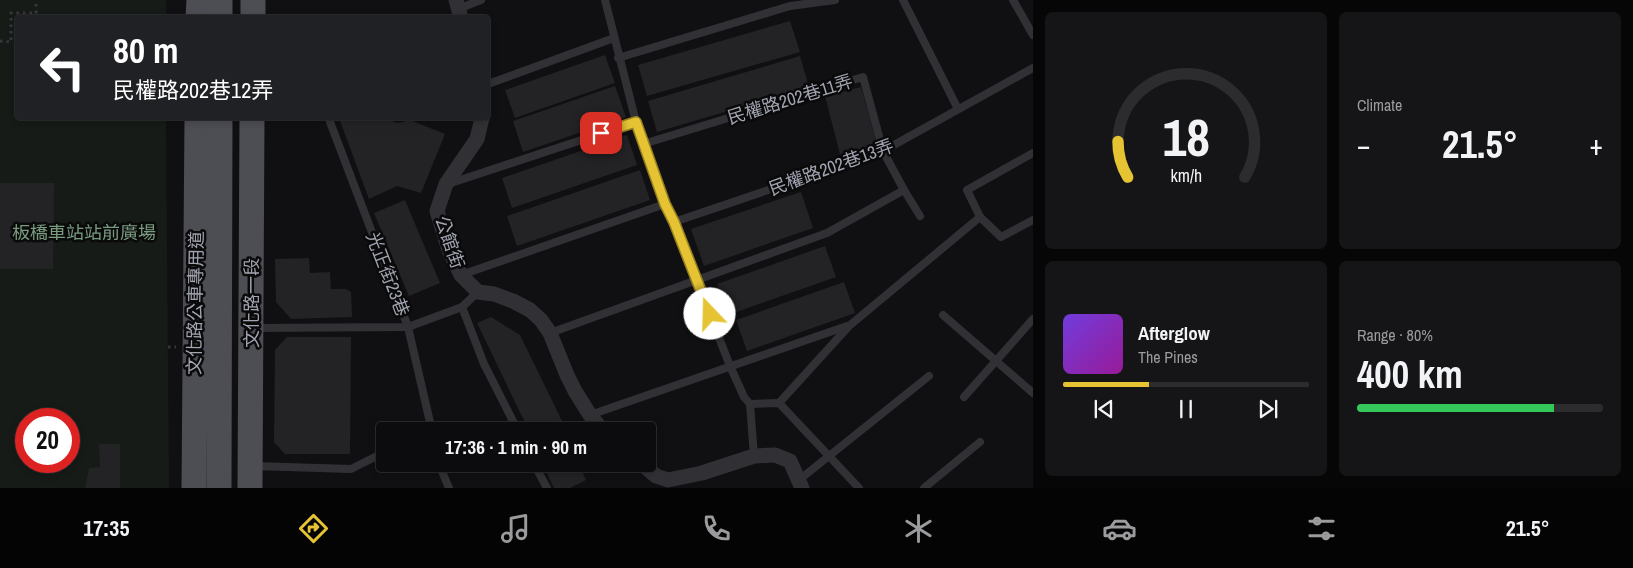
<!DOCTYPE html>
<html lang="en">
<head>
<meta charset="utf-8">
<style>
  :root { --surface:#0c0b0d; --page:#151416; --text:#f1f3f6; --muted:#9a9b9d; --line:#2c2b2e; --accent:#e5c333 }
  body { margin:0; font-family:"Archivo Narrow","Noto Sans TC",sans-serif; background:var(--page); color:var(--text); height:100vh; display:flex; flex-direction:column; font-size:19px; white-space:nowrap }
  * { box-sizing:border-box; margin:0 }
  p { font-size:16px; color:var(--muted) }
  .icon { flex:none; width:28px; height:28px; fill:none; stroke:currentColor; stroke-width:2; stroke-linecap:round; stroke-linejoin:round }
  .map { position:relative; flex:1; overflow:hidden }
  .details { display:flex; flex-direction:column; gap:12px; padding:12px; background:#070607; width:600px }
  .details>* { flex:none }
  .top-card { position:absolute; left:15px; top:15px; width:475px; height:105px; border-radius:5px; box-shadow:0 2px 8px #0003,0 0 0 1px var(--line); background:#202124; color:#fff; overflow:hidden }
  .speed { position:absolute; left:15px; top:408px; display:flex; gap:10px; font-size:25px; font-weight:700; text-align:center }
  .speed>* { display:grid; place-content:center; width:65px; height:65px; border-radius:50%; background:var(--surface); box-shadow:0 2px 8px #0003,0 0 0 1px var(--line); line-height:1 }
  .speed .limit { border:8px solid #d22; background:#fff; color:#111 }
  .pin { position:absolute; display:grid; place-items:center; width:42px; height:42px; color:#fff; margin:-21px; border-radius:10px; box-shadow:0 2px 8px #0006 }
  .me { position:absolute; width:55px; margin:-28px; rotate:339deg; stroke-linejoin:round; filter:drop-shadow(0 0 4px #0008) }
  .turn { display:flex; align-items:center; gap:18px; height:105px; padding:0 15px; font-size:22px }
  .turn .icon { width:65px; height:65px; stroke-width:2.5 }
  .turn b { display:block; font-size:35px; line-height:42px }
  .big { font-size:38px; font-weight:700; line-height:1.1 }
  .details .card { flex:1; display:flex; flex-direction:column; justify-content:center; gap:8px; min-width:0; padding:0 18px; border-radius:8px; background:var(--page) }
  .details .dial { align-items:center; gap:0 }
  .dial svg { height:130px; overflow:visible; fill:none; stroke:var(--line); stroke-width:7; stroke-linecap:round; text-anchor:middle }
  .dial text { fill:var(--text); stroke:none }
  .song { display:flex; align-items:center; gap:15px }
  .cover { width:60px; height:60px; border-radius:8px; background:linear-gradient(135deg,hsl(260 70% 55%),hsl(300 70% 35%)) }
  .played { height:5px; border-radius:2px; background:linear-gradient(90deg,var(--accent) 35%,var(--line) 35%) }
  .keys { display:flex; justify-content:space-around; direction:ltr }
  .heat { display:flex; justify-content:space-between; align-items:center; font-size:28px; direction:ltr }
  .charge { height:8px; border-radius:4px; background:linear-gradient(90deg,#34c759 80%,var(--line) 0) }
  .details .tiles { flex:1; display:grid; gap:12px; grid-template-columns:repeat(2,1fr) }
  .trip { position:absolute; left:376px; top:422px; width:280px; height:50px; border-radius:5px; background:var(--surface); box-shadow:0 2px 8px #0003,0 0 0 1px var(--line); font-weight:700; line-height:50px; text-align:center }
  .tab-bar { display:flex; height:80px; justify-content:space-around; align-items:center; background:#050405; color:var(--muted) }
  .tab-bar .icon { width:35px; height:35px }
  .tab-bar .active { color:var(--accent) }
  .tab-bar b { font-size:22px; color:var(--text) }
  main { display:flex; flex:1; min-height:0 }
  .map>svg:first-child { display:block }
  .green { fill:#161b17; fill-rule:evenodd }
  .building { fill:#232225 }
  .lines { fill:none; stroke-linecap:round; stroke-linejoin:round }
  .path { stroke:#37373c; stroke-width:3; stroke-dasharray:2.5 4; stroke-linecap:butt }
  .lane { stroke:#313135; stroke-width:8 }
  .street { stroke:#313135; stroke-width:15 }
  .primary { stroke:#4d4d54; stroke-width:25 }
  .route-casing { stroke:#957f21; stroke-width:12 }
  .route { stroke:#e5c333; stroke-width:9 }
  .labels { text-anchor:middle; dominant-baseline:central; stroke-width:5; stroke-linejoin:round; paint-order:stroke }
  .street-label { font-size:18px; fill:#a1a4b1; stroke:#0b0a0b }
  .park-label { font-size:18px; fill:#799b80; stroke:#0b0a0b }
</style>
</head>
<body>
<main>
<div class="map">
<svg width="1033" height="488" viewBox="0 0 1033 488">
  <rect width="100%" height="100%" fill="#100f11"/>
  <path class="green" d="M0 0H166V17L18 18V118H166L169 488H0ZM26 419H69V461H26Z"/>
  <g class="building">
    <polygon points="790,21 800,52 647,96 638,65"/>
    <polygon points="605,55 615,83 515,118 505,90"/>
    <polygon points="800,56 809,87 657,132 648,101"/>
    <polygon points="615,86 626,117 523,152 513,121"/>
    <polygon points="861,87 878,148 841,158 825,96"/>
    <polygon points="339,118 383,118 398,123 410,120 445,134 421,193 397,186 369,199"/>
    <polygon points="627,135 637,165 512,208 502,178"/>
    <polygon points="640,170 650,200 517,246 507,216"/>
    <polygon points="0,183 54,183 53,269 0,269"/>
    <polygon points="801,192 813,228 704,266 691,229"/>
    <polygon points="405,200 440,283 409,296 374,213"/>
    <polygon points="825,246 836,277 728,315 717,284"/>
    <polygon points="309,258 310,273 330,272 331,289 346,289 351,292 352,317 291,319 276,302 275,259"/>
    <polygon points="844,282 855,313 747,351 736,320"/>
    <polygon points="491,317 520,335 567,431 529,431 477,323"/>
    <polygon points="287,337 351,337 350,454 285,454 274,442 275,350"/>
    <polygon points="99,444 120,444 120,488 85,488 89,468 100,467"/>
    <polygon points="546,464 579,464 586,480 570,488 554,488 543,465"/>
  </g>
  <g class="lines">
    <g class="path">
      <polyline points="0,41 11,42 11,13 36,13 36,0"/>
      <polyline points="168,347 176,347"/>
    </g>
    <g class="lane">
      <polyline points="605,0 636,122 665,204 674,222 730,366 744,397 750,404 754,456"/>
      <polyline points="903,0 958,109"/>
      <polyline points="1013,0 1033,35"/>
      <polyline points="458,9 481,0"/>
      <polyline points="618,58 790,6 835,0"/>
      <polyline points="488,84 614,38"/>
      <polyline points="330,122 408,327 432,431"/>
      <polyline points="643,144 863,77 883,151 904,190"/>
      <polyline points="448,184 636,122"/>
      <polyline points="980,217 1001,237 1033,220"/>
      <polyline points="674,222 883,151 1033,68"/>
      <polyline points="461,275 665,204"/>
      <polyline points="462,307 484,364 518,431"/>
      <polyline points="943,315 1033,393"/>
      <polyline points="255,328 408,327 462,307 478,292"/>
      <polyline points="550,333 827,233 904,190 920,216"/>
      <polyline points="964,397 1033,319"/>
      <polyline points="779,403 849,326 980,217 967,190 1033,153"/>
      <polyline points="750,404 779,403 859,488"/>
      <polyline points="590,415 847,326"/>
      <polyline points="439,464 449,488"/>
      <polyline points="534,464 547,488"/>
      <polyline points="254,466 351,469 385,452"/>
      <polyline points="799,480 929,376"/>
      <polyline points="924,488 980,442"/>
    </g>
    <g class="street">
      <polyline points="456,0 461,18"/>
      <polyline points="482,118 477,139 446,184 437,211 449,250 461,275 478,292 494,294 513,301 530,310 541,320 550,333 567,375 575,391 590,415 603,431"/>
      <polyline points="642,464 656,476 668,480 702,473 754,456 775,455 790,461 802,488"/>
    </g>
    <g class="primary">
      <polyline points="198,18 199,0"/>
      <polyline points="220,18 220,0"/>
      <polyline points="253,18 253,0"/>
      <polyline points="194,488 197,118"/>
      <polyline points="219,488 220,118"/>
      <polyline points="250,488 252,118"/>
    </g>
  </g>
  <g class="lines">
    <defs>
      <polyline id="route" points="601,133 636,122 665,204 674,222 710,314"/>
    </defs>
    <use href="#route" class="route-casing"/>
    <use href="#route" class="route"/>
  </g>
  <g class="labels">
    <g class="street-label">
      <text transform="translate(790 99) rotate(-17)">民權路202巷11弄</text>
      <text transform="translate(831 167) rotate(-20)">民權路202巷13弄</text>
      <text transform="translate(450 242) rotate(71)">公館街</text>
      <text transform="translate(388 274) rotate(69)">光正街23巷</text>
      <text transform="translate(195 303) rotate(-89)">文化路公車專用道</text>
      <text transform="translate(251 303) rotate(-90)">文化路一段</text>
    </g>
    <g class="park-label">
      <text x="84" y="232">板橋車站站前廣場</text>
    </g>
  </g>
</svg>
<div class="speed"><div class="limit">20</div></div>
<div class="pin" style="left:601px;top:133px;background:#d93025"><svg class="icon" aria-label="arrive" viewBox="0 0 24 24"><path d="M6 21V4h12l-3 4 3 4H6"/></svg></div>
<svg class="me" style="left:710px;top:314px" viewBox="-20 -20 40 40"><circle r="19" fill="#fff"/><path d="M0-13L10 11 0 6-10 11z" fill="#e5c333"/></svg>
<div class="trip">17:36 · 1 min · 90 m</div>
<div class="top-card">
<div class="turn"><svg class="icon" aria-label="left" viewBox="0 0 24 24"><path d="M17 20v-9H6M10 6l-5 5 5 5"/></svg><div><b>80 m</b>民權路202巷12弄</div></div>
</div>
</div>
<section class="details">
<div class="tiles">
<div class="card dial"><svg viewBox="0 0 100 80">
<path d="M14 69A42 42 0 1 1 86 69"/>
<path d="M14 69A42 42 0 0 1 8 47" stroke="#e5c333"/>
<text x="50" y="56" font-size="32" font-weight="700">18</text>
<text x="50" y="72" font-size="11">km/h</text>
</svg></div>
<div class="card"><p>Climate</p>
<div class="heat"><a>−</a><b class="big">21.5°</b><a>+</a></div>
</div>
<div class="card">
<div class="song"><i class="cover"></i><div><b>Afterglow</b><p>The Pines</p></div></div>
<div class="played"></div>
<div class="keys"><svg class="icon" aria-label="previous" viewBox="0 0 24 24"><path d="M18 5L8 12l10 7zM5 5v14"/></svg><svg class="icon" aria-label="pause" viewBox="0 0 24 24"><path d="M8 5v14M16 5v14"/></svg><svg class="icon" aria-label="next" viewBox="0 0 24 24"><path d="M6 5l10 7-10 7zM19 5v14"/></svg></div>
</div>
<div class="card"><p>Range · 80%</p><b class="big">400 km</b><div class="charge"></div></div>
</div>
</section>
</main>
<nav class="tab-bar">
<b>17:35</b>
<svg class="icon active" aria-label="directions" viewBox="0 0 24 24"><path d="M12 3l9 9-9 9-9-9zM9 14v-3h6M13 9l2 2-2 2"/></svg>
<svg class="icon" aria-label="music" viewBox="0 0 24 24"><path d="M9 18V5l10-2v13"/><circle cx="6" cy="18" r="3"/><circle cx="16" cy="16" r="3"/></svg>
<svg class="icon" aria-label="phone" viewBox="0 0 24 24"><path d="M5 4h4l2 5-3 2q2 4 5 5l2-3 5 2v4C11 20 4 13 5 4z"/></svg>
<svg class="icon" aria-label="climate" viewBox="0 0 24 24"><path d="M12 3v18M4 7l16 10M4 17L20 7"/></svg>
<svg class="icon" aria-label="car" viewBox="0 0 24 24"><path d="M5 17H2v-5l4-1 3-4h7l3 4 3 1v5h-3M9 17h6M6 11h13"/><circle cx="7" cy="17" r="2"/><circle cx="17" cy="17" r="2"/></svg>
<svg class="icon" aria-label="filters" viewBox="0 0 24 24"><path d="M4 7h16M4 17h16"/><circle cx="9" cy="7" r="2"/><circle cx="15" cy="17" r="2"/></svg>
<b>21.5°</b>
</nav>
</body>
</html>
